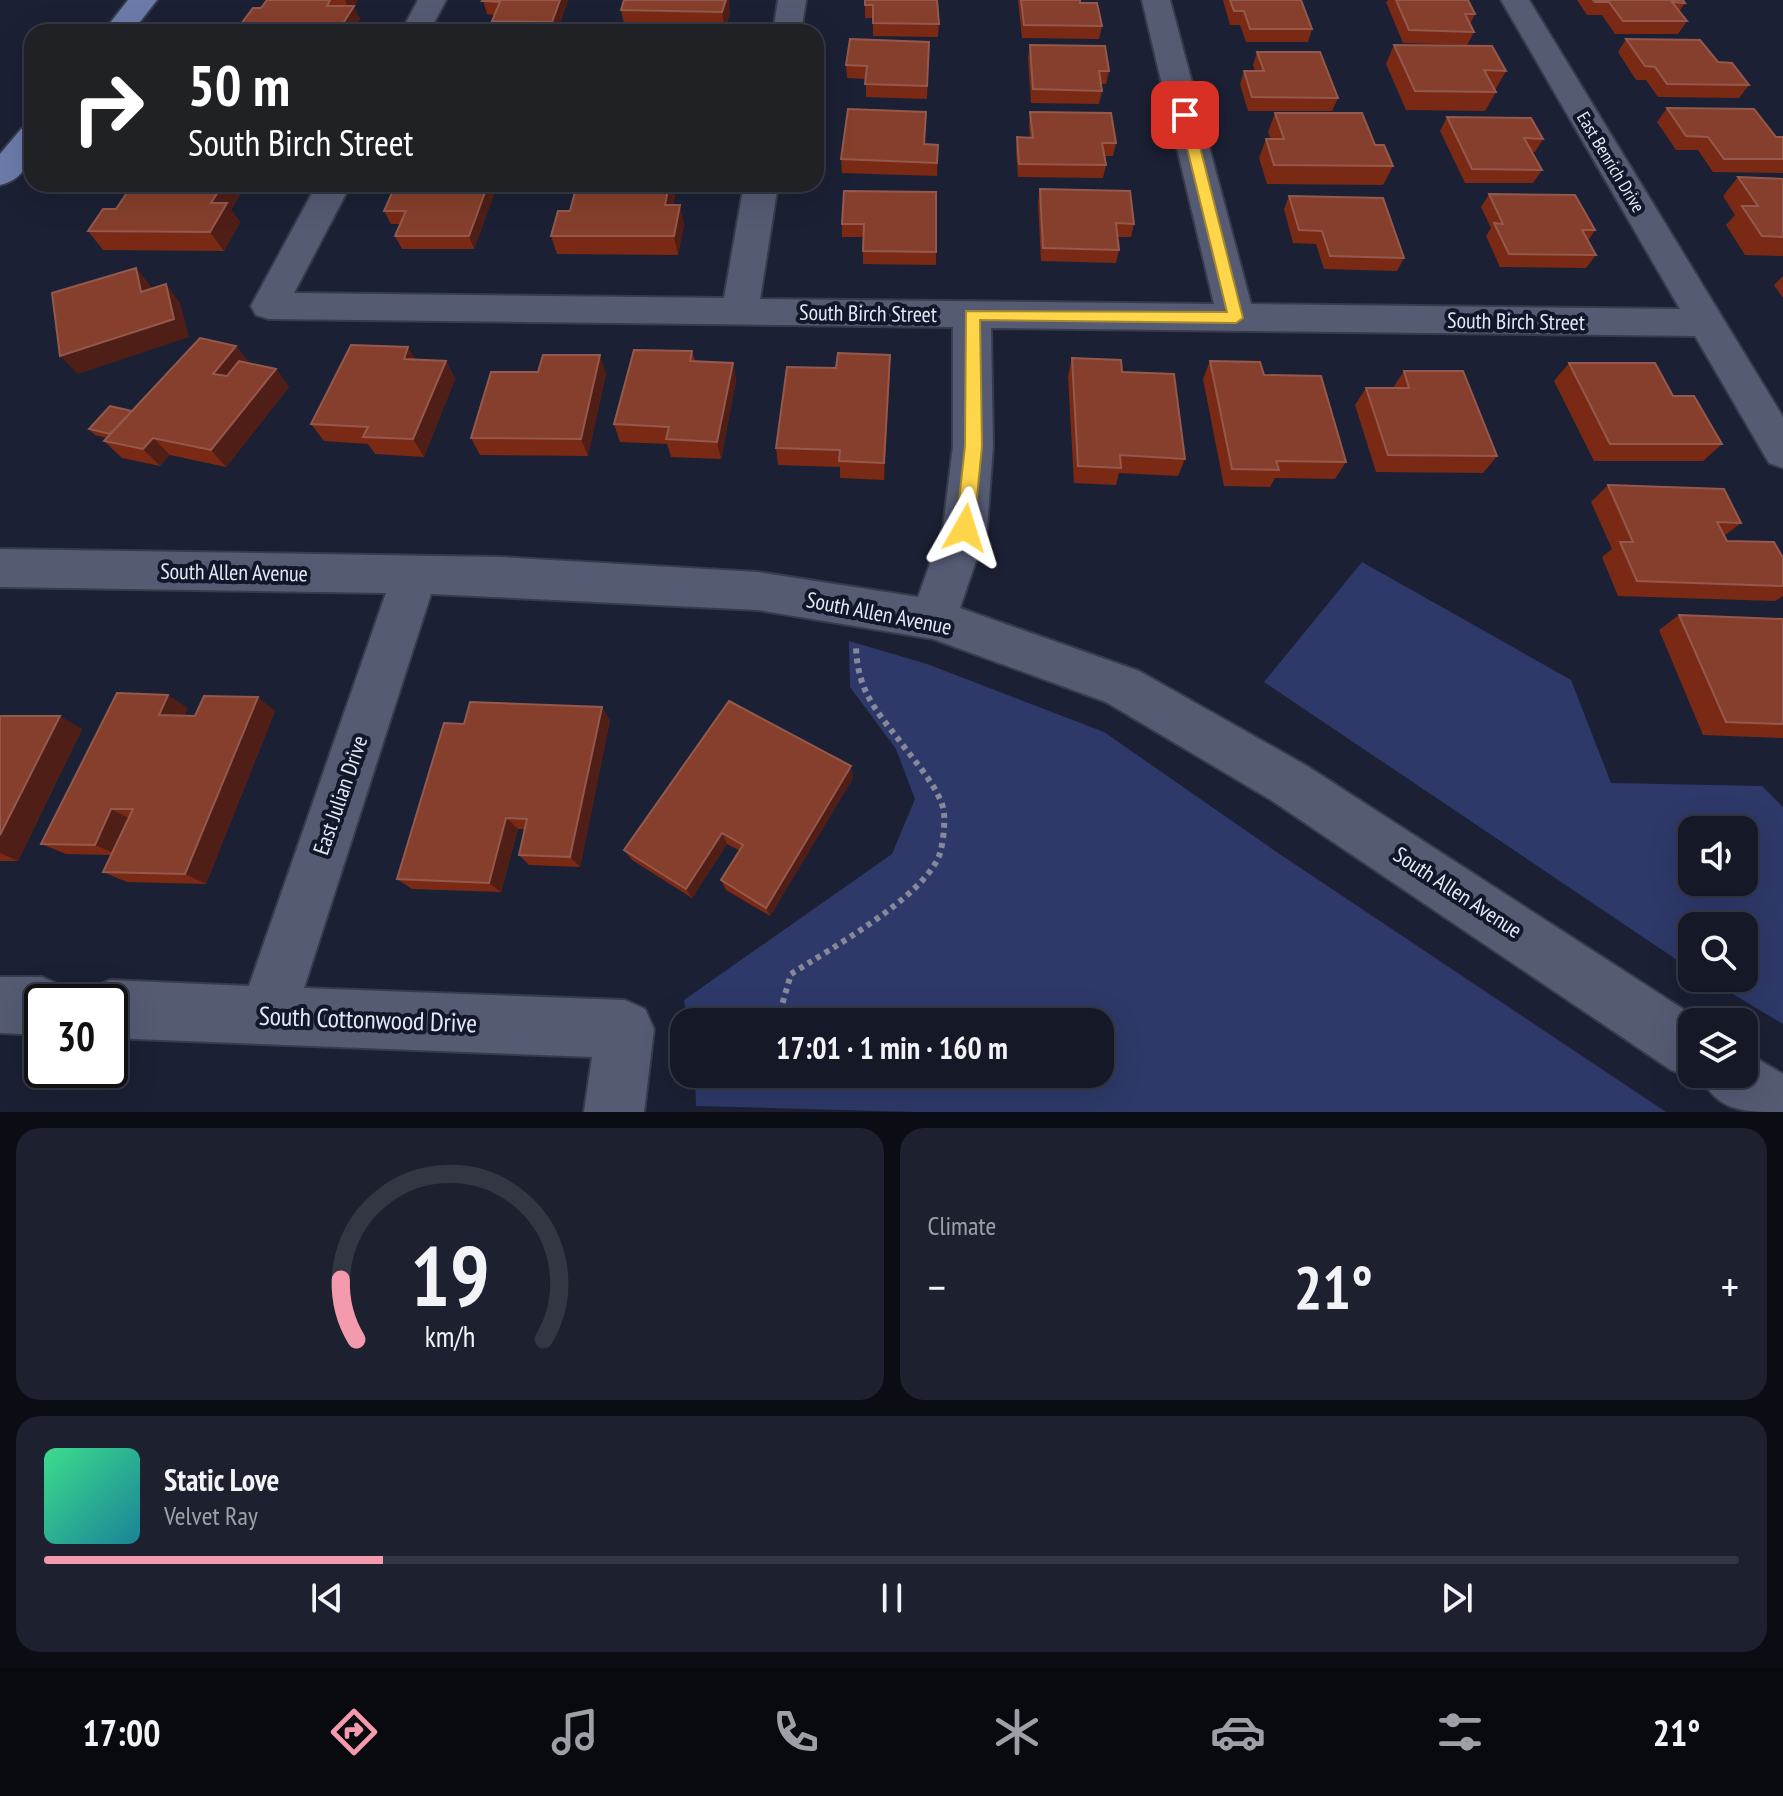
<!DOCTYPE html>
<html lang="en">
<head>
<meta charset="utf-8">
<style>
  :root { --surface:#141827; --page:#1d212f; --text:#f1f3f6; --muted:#9da0a7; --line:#333744; --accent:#f39aac }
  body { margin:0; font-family:"PT Sans Narrow",sans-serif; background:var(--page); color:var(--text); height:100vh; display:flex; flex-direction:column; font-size:30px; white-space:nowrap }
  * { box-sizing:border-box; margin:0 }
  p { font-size:26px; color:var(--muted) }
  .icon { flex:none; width:44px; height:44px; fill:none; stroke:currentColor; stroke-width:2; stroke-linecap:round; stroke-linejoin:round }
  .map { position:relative; height:1112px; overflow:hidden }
  .details { display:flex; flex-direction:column; gap:16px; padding:16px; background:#0b0d15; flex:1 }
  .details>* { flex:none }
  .banner { position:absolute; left:24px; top:24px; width:800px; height:168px; border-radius:24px; box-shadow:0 8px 32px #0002,0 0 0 2px var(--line); background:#202124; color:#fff; overflow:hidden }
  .buttons { position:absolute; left:1678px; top:816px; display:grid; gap:16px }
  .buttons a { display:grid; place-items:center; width:80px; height:80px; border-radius:16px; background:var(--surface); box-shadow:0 8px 32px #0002,0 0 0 2px var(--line); font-size:40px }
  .speed { position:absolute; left:24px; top:984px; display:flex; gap:16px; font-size:40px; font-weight:700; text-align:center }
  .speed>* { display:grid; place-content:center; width:104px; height:104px; border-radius:50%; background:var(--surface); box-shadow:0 8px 32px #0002,0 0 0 2px var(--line); line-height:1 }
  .speed .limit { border:4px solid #111; border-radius:12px; background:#fff; color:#111 }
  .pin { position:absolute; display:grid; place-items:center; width:68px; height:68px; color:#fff; margin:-34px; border-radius:16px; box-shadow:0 4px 12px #0006 }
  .me { position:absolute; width:88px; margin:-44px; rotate:6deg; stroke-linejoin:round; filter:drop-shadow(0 0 6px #0008) }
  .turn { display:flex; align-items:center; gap:28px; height:168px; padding:0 32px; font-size:36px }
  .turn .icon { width:104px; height:104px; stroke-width:2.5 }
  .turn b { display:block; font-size:56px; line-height:68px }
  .big { font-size:60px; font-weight:600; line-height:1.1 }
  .details .tile { flex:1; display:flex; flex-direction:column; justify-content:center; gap:12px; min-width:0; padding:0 28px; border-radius:24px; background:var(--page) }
  .details .dial { align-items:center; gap:0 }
  .dial svg { height:208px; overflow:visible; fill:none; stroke:var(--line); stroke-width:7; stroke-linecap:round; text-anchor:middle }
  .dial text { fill:var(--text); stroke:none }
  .song { display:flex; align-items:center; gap:24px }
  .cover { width:96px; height:96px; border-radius:12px; background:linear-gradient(135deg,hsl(150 70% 55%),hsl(190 70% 35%)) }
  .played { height:8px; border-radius:4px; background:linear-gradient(90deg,var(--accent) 20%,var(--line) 20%) }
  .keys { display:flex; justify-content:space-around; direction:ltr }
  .heat { display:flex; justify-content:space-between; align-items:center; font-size:44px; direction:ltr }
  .details .tiles { flex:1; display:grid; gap:16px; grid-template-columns:1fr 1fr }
  .tile:last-child { grid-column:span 2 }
  .trip { position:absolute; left:670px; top:1008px; width:444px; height:80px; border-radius:24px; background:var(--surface); box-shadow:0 8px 32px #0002,0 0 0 2px var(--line); font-weight:600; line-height:80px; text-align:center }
  .menu { display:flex; height:128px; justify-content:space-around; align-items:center; background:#080a10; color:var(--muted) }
  .menu .icon { width:56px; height:56px }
  .menu .current { color:var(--accent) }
  .menu b { font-size:36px; color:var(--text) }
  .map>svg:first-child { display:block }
  .green { fill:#2e3969; fill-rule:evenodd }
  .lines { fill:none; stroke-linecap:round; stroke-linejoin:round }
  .minor-casing { stroke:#373b4b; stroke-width:4 }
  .major-casing { stroke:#373b4b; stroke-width:4 }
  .path { stroke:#85899a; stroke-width:6; stroke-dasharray:5 5; stroke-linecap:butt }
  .minor { fill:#555b73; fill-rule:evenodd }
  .major { fill:#6c7baa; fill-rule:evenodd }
  .wall { fill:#7a2a14 }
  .shaded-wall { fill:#4f1e17 }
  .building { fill:#853f2c; stroke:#94594c; stroke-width:2 }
  .route { fill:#ffd54a; stroke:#a68a30; stroke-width:2 }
  .labels { text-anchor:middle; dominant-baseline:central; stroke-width:8; stroke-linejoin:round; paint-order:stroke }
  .far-street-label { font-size:18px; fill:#e4e8f6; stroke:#12172a }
  .street-label { font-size:22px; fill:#e4e8f6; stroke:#12172a }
  .near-street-label { font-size:26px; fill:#e4e8f6; stroke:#12172a }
</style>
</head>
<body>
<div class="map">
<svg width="1783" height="1112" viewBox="0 0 1783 1112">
  <rect width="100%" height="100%" fill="#1b2034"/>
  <g class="green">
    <path d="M1362 562 1571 680 1611 783 1762 786 1783 807V1024L1706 978H1744V926H1692V970L1264 682ZM1692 830H1744V882H1692Z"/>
    <polygon points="849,641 927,664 1104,732 1278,853 1666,1112 915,1112 696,1106 695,1074 1100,1074 1100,1022 688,1022 684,1000 892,854 915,799 896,749 850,687"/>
  </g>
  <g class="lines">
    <defs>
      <g id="minor">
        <polygon points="418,0 446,0 429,32 401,32"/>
        <polygon points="778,0 806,0 801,32 773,32"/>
        <path d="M1142 0H1170L1251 304 1680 309 1501 0H1529L1783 417V468L1769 463 1695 336 991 328 993 446 987 528 960 608 1139 671 1307 766 1703 1022H1692V1074H1744V1051L1783 1074V1112C1743 1112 1717 1112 1700 1075L1692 1078 1671 1070 1271 800 1106 702 933 639 758 610 431 594 304 988 625 1000 645 1009 654 1029 644 1112H584L592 1057 110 1038V1002H84L90 989 110 980 249 986 386 593 0 587V549L500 557 758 572 918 597 943 528 953 446V327L269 319 256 315 251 306 317 184H351L294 293 724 298 744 184H778L760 299 1214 304Z"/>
        <polygon points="0,977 42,977 62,986 69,1002 42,1002 42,1035 0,1033"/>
      </g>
      <g id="major">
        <polygon points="128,0 157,0 132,32 103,32"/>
        <path d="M32 126C32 152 30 178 0 185V154L21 129Z"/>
      </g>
    </defs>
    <use href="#minor" class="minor-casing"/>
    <use href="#major" class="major-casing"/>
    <g class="path">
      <path d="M777 1022 791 974C830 949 922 898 939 856 943 846 945 824 944 813 942 791 912 758 899 740 874 708 858 690 856 648"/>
      <polyline points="672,1065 684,1064"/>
    </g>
    <use href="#minor" class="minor"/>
    <use href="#major" class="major"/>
  </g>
  <g class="wall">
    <polygon points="267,0 358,0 354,7 360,19 352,32 246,32 241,24 261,8"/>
    <polygon points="483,0 568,0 557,32 495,32 492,21 494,15 487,14"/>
    <polygon points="865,0 939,24 938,37 873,36 873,18 865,18"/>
    <polygon points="1018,0 1080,0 1080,3 1102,26 1099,39 1022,38"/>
    <polygon points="1223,0 1301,0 1312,29 1308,42 1246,42 1240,25 1230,25"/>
    <polygon points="1388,0 1468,0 1475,14 1470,24 1474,32 1467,45 1403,43 1386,2"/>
    <polygon points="1577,0 1683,0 1685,3 1679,12 1687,21 1678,34 1615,34 1602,15 1587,15"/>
    <polygon points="621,10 730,11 725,31 625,29"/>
    <polygon points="1626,39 1718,62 1749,85 1739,98 1658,97 1646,80 1636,80 1618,52"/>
    <polygon points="929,42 927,99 866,97 866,79 847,78 846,65"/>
    <polygon points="1030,45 1109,71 1106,84 1101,84 1102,91 1099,104 1031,103 1028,58"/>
    <polygon points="1394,45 1506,71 1495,90 1496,92 1485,111 1406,110 1386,64"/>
    <polygon points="1257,52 1338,98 1332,111 1248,111 1240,84 1244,71 1255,71 1253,65"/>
    <polygon points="1667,108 1776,137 1783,137 1783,173 1713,172 1698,150 1676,150 1657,122"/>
    <polygon points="1030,112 1116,143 1113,156 1105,156 1106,165 1103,178 1018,177 1016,151 1017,137 1030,138 1029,125"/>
    <polygon points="1275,113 1375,145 1393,166 1383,185 1267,184 1259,158 1266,139 1271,139 1268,132"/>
    <polygon points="1447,117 1543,139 1535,152 1532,152 1542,170 1533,183 1465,183 1440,131"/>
    <polygon points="925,144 938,145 937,176 842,173 841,159"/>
    <polygon points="1738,177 1783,179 1783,256 1745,255 1726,225 1735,215 1723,196"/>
    <polygon points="133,184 235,184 241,193 231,210 240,222 224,251 103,250 88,231 116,209"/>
    <polygon points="396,184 492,184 495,191 474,249 402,249 395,236 400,224 391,224 384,211"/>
    <polygon points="577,184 672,184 675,195 673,205 684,224 678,255 557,254 551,236 570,211"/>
    <polygon points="1040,189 1134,224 1131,237 1118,237 1119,250 1116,263 1041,261 1038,202"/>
    <polygon points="844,191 936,252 936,265 863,264 863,237 842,237 842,224"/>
    <polygon points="1489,194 1595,230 1588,241 1596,255 1586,268 1500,267 1486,236 1491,228 1481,207"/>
    <polygon points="1289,196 1404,258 1397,271 1324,269 1316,244 1293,243 1284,209"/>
    <polygon points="1783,276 1783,298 1774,285"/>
    <polygon points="236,346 249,363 276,369 289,387 226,467 170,455 160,466 122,458 104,441 107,438 95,435 89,429 132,411"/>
    <polygon points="692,351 695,361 733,363 736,381 721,459 671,457 667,444 620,442 614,424"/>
    <polygon points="890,355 884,480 840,478 840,467 778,465 776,448 836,368"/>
    <polygon points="1072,358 1122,372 1185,459 1178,476 1119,473 1116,485 1074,483 1068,376"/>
    <polygon points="415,359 446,361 455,379 424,457 375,454 368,444 324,441 311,424"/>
    <polygon points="1210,361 1264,375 1346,462 1335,479 1275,478 1270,487 1224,486 1203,379"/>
    <polygon points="1569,363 1673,396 1722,444 1703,461 1594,461 1554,381"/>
    <polygon points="1404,371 1497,456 1483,473 1376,472 1355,405 1366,388 1393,388"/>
    <polygon points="606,373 588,456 480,455 471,438"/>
    <polygon points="1608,485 1741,523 1724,536 1727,541 1783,558 1783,596 1775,601 1618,596 1602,557 1612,549 1591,502"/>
    <polygon points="1679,615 1783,619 1783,738 1703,735 1659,630"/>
    <polygon points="188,708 184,716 275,711 206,884 127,882 103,872 111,855 66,854 41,844"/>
    <polygon points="0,716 82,729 18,861 0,861"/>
    <polygon points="610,720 580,867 529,865 519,855 525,829 518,829 501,892 412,889 397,879 464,724"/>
    <polygon points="853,778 770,916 726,890 721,880 739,850 727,844 692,898 632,860 624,850"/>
  </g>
  <g class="shaded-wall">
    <polygon points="345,0 358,0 354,7 360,19 352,32 346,32 342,25 350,12"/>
    <polygon points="560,0 568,0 557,32 555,32 552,22"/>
    <polygon points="726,0 729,0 730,11 725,31 722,12"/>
    <polygon points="223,184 235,184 241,193 231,210 240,222 224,251 210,232 211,203"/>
    <polygon points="488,184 492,184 495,191 474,249 469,236"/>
    <polygon points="669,184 672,184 675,195 669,224 665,205"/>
    <polygon points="680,205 684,224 678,255 674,236"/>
    <polygon points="136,268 151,286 156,311 141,292"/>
    <polygon points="166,284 180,303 189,337 78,374 60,356"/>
    <polygon points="236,346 250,365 228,391 213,374"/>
    <polygon points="408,347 419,365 404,359"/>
    <polygon points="600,355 606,373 588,456 581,439"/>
    <polygon points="890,355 890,373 884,480 884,463"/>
    <polygon points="446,361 455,379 424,457 413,439"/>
    <polygon points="733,363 736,381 721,459 717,442"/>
    <polygon points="276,369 289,387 226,467 211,450"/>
    <polygon points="153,438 170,455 160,466 143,449"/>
    <polygon points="168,695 188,708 179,728 159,715"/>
    <polygon points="258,697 275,711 206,884 185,874"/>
    <polygon points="602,707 610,720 580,867 570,857"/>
    <polygon points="60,716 82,729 18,861 0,853 0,835"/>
    <polygon points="851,766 853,778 770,916 766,908"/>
    <polygon points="111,809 133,820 118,855 95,845"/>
    <polygon points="506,818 518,829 501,892 489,883"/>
    <polygon points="722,833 727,844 692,898 686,889"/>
  </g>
  <g class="building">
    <polygon points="267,0 330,0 327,6 354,6 342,25 241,24 253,8 261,8"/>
    <polygon points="483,0 560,0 552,22 492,21 500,2 482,1"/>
    <polygon points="624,0 726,0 722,12 621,10"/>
    <polygon points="865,0 937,0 939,24 873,23 873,5 865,5"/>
    <polygon points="1021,0 1080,0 1080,3 1097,3 1102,26 1024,25"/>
    <polygon points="1230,0 1301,0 1312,29 1250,29 1244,11 1234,11"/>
    <polygon points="1396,0 1468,0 1475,14 1465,14 1474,32 1409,30"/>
    <polygon points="1593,0 1683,0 1685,3 1672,2 1687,21 1623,21 1609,2 1595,2"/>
    <polygon points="850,39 929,42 927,86 865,84 867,66 846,65"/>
    <polygon points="1626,39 1700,40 1718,62 1732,63 1749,85 1667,84 1655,67 1645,66"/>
    <polygon points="1030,45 1105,46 1109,71 1099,71 1102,91 1033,89"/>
    <polygon points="1394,45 1492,46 1506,71 1484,70 1496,92 1415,91"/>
    <polygon points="1257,52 1320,52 1338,98 1252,97 1244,71 1264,71"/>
    <polygon points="1667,108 1754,109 1776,137 1783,137 1783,159 1724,159 1708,137 1686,136"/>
    <polygon points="848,109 926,112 924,144 938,145 937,163 841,159"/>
    <polygon points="1030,112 1111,113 1116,143 1102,143 1106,165 1019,164 1017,137 1033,138"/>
    <polygon points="1275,113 1362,113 1375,145 1384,145 1393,166 1274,165 1266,139 1284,139"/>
    <polygon points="1447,117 1531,118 1543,139 1524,138 1542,170 1472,169"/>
    <polygon points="1738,177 1783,179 1783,237 1762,236 1742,206 1758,206"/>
    <polygon points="133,184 223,184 211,203 227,203 210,232 88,231 103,209 116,209"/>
    <polygon points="396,184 488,184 469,236 395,236 406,211 384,211"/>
    <polygon points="577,184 669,184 665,205 680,205 674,236 551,236 558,211 570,211"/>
    <polygon points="1040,189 1130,191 1134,224 1116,223 1119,250 1043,248"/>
    <polygon points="844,191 936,192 936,252 863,251 864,224 842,224"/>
    <polygon points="1489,194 1575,195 1595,230 1582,230 1596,255 1509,254 1494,223 1503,224"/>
    <polygon points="1289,196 1383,198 1404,258 1330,256 1322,231 1299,230"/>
    <polygon points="136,268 141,292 166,284 174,319 60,356 52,293"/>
    <polygon points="200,338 236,346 213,374 227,376 239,361 276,369 211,450 153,438 143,449 104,441"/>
    <polygon points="351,345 408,347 404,359 446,361 413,439 363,437 368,427 311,424"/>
    <polygon points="634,350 692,351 690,361 733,363 717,442 666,439 669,427 614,424"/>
    <polygon points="838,353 890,355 884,463 839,461 840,450 776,448 787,367 836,368"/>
    <polygon points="543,355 600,355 581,439 471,438 491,372 538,372"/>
    <polygon points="1072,358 1121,360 1122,372 1174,374 1185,459 1120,455 1121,468 1078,466"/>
    <polygon points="1210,361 1260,362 1264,375 1321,376 1346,462 1276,461 1279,470 1232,469"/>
    <polygon points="1569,363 1655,363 1673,396 1694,396 1722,444 1610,444"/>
    <polygon points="1404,371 1463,371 1497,456 1388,455 1366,388 1409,388"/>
    <polygon points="110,406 132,411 110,434 89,429"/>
    <polygon points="1608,485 1724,489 1741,523 1717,522 1727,541 1774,542 1783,558 1783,586 1637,581 1620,542 1633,542"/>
    <polygon points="1679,615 1783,619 1783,724 1726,722"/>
    <polygon points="117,693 168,695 159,715 195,716 204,696 258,697 185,874 103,872 133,809 111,809 95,845 41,844"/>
    <polygon points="729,701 851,766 766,908 721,880 743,845 722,833 686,889 624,850"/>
    <polygon points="470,702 602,707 570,857 519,855 527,819 506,818 489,883 397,879 444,723 464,724"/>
    <polygon points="0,716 60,716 0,835"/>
  </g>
  <polygon class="route" points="1185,112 1192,115 1243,318 1236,323 980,320 982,446 974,528 971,533 958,533 956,528 965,446 966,311 1227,312 1179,115"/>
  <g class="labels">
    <g class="far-street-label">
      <text transform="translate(1611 162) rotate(59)">East Benrich Drive</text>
    </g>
    <g class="street-label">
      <text transform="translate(868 313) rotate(1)">South Birch Street</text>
      <text transform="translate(1516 321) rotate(1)">South Birch Street</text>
      <text transform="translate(234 572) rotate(1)">South Allen Avenue</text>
      <text transform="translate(879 613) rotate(11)">South Allen Avenue</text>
      <text transform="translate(340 795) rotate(-71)">East Julian Drive</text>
      <text transform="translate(1458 892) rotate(33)">South Allen Avenue</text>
    </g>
    <g class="near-street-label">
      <text transform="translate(368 1019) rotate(2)">South Cottonwood Drive</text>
    </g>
  </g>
</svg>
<div class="buttons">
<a><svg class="icon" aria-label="sound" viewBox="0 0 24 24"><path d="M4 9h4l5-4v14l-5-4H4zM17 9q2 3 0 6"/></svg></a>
<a><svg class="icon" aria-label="search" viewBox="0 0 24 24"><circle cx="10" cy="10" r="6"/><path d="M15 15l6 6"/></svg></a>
<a><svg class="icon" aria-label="layers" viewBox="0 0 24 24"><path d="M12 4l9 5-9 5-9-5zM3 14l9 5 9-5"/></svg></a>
</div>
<div class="speed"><div class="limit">30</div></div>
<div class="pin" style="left:1185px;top:115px;background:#d93025"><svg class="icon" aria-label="arrive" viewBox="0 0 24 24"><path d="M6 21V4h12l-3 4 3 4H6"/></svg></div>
<svg class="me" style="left:965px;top:528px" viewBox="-20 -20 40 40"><path d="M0-17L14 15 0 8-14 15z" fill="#ffd54a" stroke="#fff" stroke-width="4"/></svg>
<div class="trip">17:01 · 1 min · 160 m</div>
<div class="banner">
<div class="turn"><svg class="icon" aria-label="right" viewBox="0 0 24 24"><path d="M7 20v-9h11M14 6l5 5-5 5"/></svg><div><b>50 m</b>South Birch Street</div></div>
</div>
</div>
<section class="details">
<div class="tiles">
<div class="tile dial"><svg viewBox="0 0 100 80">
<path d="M14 69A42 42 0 1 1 86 69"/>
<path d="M14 69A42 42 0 0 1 8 46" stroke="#f39aac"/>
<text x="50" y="56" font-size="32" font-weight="700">19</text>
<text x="50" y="72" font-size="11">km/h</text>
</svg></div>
<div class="tile"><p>Climate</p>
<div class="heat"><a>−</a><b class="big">21°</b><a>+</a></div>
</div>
<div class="tile">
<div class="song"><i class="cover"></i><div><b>Static Love</b><p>Velvet Ray</p></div></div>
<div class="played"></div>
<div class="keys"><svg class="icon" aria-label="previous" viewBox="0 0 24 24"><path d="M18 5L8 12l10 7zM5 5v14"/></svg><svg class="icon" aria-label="pause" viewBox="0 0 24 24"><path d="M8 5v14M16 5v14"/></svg><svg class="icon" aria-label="next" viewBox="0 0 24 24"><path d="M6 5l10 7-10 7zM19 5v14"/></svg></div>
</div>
</div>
</section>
<nav class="menu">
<b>17:00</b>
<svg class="icon current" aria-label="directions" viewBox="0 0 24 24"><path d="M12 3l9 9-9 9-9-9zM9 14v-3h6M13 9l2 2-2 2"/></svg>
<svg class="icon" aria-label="music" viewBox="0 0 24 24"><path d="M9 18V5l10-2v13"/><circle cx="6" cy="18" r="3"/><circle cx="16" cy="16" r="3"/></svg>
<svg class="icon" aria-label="phone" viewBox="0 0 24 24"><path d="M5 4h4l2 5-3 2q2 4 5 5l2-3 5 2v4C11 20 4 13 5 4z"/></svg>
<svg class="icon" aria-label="climate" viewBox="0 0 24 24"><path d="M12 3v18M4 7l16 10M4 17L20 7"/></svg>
<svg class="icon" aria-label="car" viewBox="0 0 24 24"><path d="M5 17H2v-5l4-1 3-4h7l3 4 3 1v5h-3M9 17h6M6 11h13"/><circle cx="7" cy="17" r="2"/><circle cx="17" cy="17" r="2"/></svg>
<svg class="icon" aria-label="filters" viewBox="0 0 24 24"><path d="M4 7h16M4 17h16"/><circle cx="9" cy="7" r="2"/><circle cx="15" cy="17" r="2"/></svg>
<b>21°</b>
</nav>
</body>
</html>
